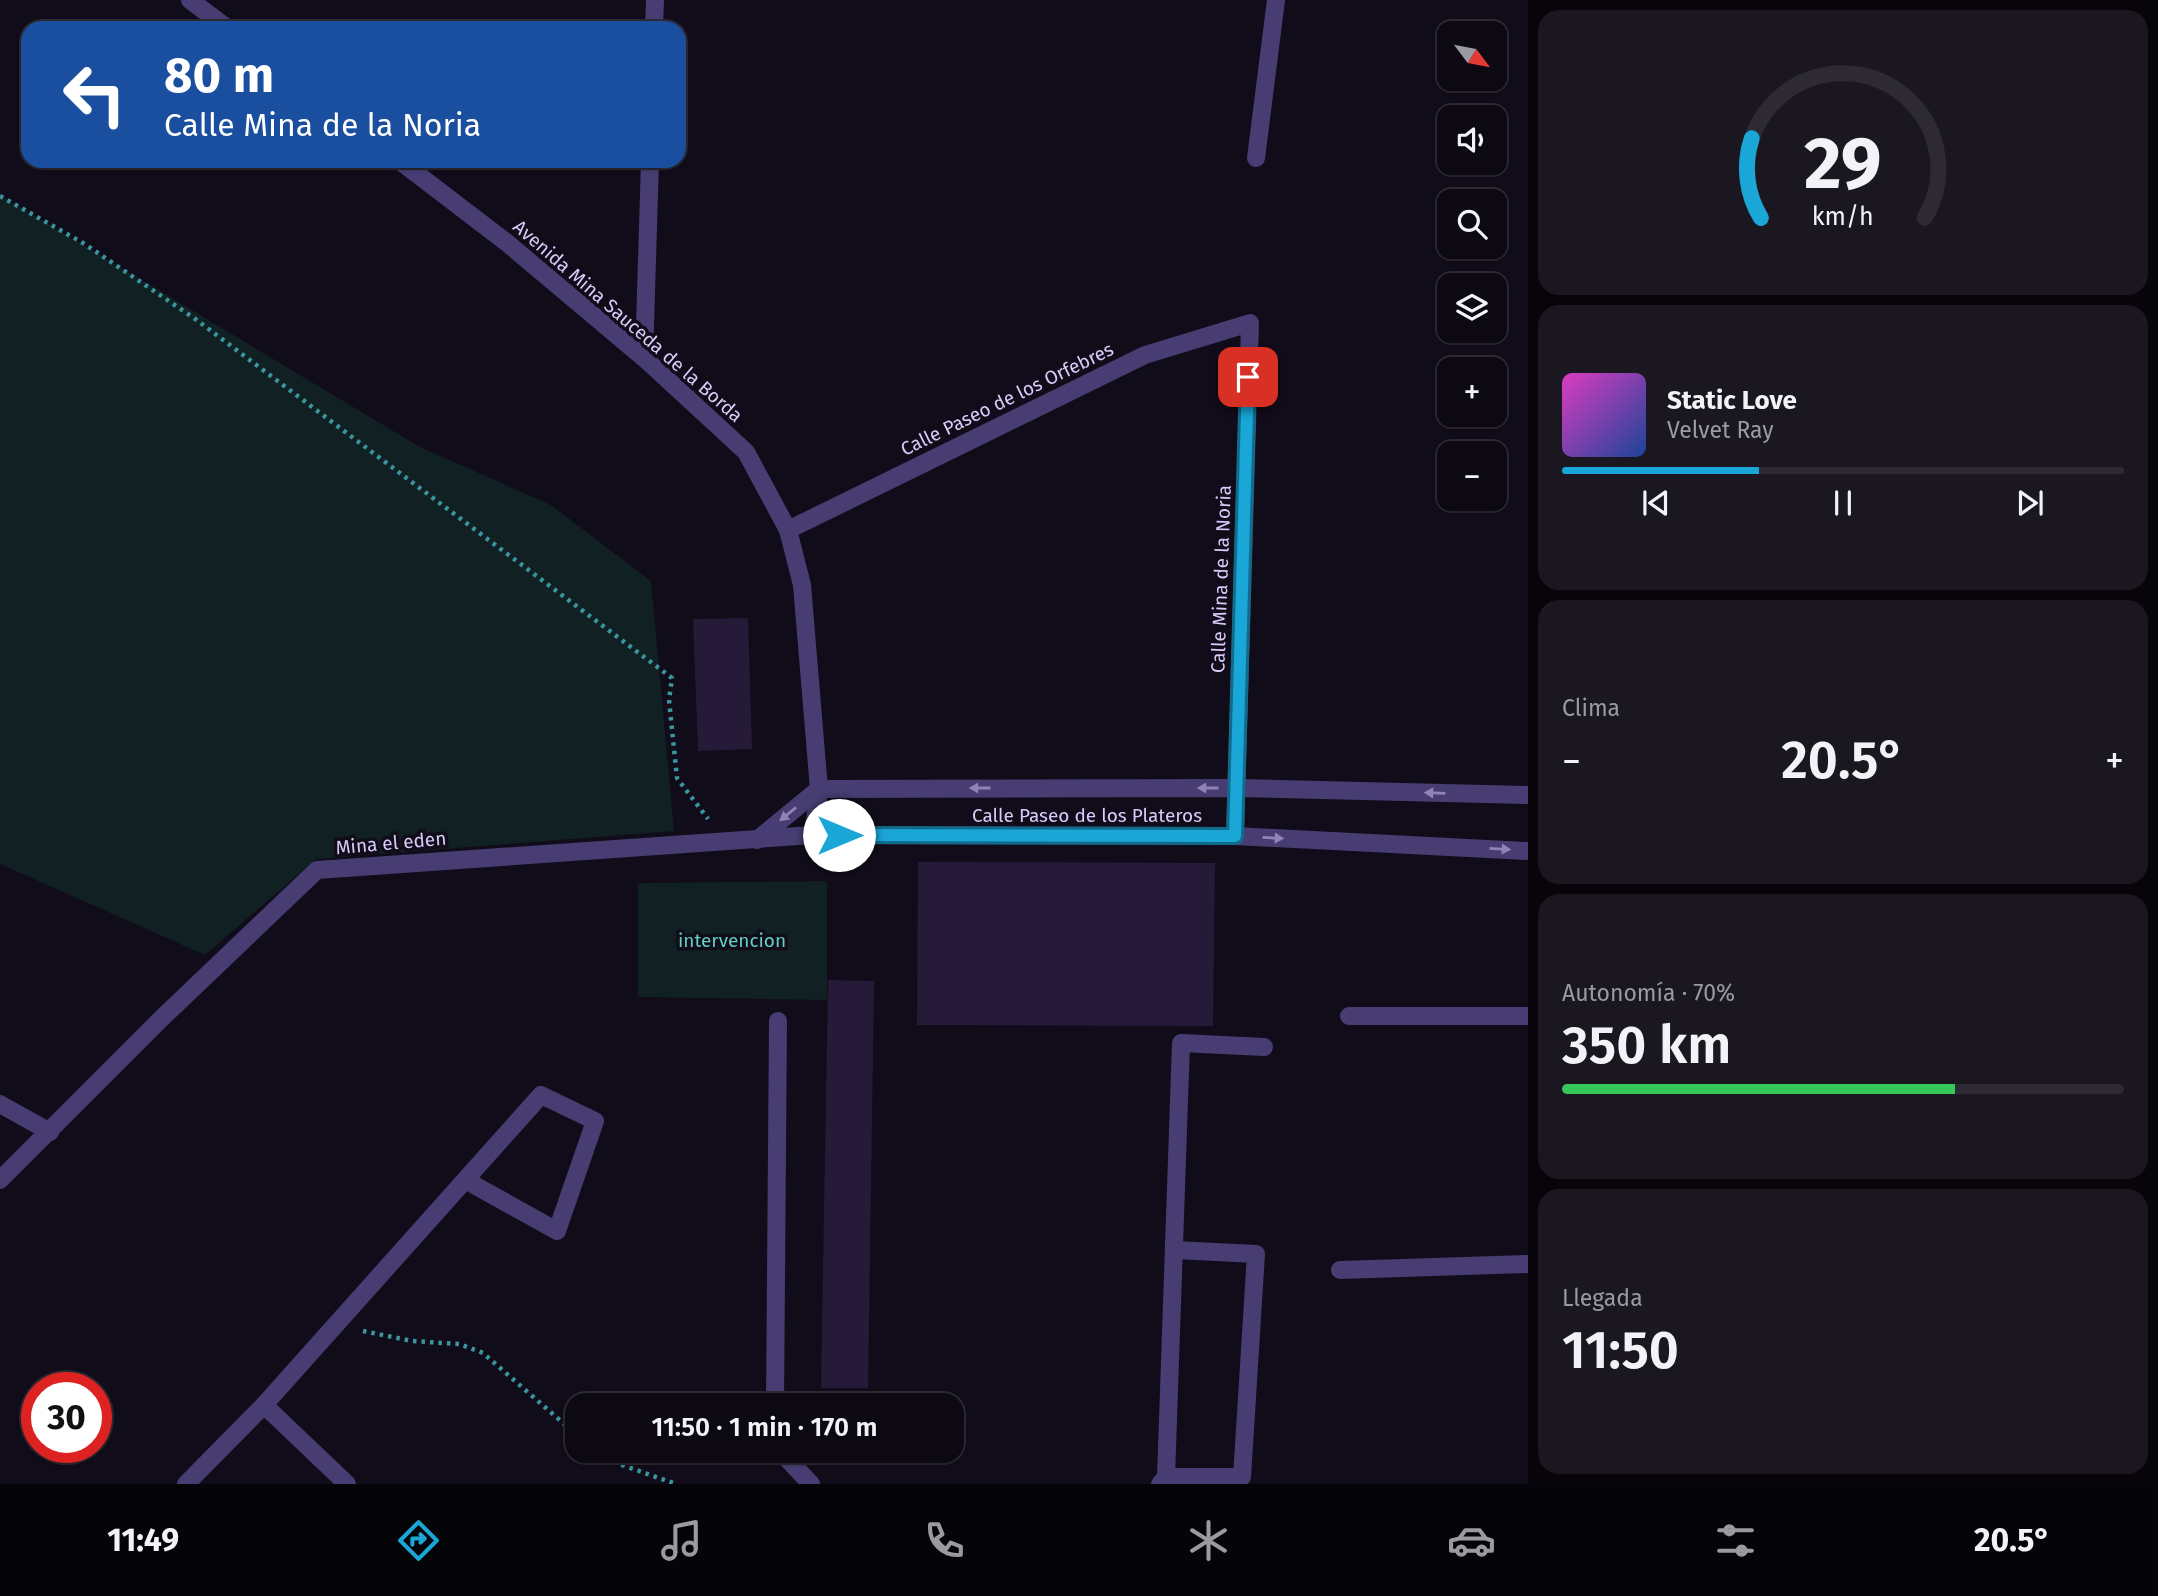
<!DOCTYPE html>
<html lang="es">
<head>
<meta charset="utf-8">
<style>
  :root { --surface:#0d0913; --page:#1b1721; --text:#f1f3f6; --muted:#9a9aa0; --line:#2d2a33; --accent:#1aa6d6 }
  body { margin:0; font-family:"Fira Sans",sans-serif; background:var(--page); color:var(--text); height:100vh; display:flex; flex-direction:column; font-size:26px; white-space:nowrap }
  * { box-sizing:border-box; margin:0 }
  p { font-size:23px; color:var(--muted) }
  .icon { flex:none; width:38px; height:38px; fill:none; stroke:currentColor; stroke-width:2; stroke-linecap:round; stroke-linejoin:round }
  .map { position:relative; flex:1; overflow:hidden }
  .drawer { display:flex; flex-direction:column; gap:10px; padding:10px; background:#07050a; width:630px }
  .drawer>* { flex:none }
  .top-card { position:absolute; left:21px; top:21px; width:665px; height:147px; border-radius:21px; box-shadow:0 2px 5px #0004,0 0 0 2px var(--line); background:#1a4fa0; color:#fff; overflow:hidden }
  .needle { width:46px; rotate:122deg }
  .buttons { position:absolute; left:1437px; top:21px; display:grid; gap:14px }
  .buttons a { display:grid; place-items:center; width:70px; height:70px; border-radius:14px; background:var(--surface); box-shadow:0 2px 5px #0004,0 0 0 2px var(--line); font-size:35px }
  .speed { position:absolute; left:21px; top:1372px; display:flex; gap:14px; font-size:35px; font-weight:700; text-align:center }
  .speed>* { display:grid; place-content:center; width:91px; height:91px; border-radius:50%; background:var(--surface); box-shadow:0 2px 5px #0004,0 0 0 2px var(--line); line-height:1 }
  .speed .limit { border:10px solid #d22; background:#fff; color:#111 }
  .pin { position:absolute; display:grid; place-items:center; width:60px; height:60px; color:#fff; margin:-30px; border-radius:14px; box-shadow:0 4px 10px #0006 }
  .me { position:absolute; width:77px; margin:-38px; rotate:90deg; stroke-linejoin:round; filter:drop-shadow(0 0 5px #0008) }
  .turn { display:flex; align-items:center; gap:24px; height:147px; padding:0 28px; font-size:32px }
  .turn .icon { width:91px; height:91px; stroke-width:2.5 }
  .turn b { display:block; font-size:49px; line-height:60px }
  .big { font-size:52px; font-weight:600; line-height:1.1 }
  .drawer .widget { flex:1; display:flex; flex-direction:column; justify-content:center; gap:10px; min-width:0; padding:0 24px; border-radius:21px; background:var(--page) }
  .drawer .dial { align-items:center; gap:0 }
  .dial svg { height:182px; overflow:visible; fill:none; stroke:var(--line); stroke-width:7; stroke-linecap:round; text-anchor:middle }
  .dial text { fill:var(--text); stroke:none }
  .song { display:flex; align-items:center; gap:21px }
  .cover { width:84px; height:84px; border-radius:10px; background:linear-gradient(135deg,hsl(310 70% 55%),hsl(220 70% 35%)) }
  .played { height:7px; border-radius:4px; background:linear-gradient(90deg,var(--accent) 35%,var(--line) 35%) }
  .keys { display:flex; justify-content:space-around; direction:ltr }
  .heat { display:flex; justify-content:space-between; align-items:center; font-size:38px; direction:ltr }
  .charge { height:10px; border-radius:5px; background:linear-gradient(90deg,#34c759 70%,var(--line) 0) }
  .trip { position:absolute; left:565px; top:1393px; width:399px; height:70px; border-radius:21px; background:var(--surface); box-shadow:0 2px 5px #0004,0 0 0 2px var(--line); font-weight:600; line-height:70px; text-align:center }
  .tab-bar { display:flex; height:112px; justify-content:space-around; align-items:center; background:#050408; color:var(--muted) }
  .tab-bar .icon { width:49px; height:49px }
  .tab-bar .on { color:var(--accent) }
  .tab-bar b { font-size:32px; color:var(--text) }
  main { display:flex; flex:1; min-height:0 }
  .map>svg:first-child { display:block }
  .green { fill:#102023 }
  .building { fill:#251b38 }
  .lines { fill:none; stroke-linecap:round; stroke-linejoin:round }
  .path { stroke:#3a959e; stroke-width:4.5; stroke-dasharray:3.5 5; stroke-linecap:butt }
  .minor { stroke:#473d73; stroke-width:18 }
  .oneway { fill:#9084b6 }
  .route-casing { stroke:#116c8b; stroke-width:18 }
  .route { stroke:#1aa6d6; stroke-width:12 }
  .labels { text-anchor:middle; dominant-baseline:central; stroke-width:7; stroke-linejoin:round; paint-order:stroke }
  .street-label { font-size:19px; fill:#d8cbf9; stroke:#110c19 }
  .park-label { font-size:19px; fill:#61cfc5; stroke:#110c19 }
</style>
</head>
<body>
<main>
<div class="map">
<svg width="1528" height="1484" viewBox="0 0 1528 1484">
  <rect width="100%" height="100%" fill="#110c19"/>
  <g class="green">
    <polygon points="0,195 420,447 551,505 651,581 674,831 316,859 205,955 0,864"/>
    <polygon points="827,881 827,1000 638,997 638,883"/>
  </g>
  <g class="building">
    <polygon points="748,618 752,749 698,751 693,619"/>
    <polygon points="918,862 1215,863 1213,1026 917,1025"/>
    <polygon points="828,980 874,981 868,1388 821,1388"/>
  </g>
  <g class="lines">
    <g class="path">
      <polyline points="0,196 83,243 194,318 672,678 669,700 677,778 708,819"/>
      <polyline points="363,1331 412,1341 459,1344 483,1353 578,1436"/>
      <polyline points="600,1451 622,1465 676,1484"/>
    </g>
    <g class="minor">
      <polyline points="190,0 227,28"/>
      <polyline points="654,28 655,0"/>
      <polyline points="1256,158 1276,0"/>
      <polyline points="400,161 506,242 644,358 746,452 788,530 802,585 819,789 813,835"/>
      <polyline points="644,358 650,161"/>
      <polyline points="788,530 1145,355 1250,323 1235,836"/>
      <polyline points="757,840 819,789 1237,788 1528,795"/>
      <polyline points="1349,1016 1528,1016"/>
      <polyline points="0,1104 50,1132"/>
      <polyline points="0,1180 163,1017 317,870 813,835 1235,836 1528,851"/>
      <polyline points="1340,1270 1528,1264"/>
      <polyline points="264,1405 347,1484"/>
      <polyline points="775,1405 778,1021"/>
      <polyline points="780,1451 811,1484"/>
      <polyline points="1166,1477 1242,1477 1256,1254 1175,1250"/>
      <polyline points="186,1484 264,1405 541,1095 595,1121 557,1231 467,1181"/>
      <polyline points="1160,1484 1166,1477 1181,1043 1264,1047"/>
    </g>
  </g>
  <defs><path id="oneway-solid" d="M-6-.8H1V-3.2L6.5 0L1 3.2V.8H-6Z" transform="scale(1.75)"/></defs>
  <g class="oneway">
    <use href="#oneway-solid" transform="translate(980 788) rotate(180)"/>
    <use href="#oneway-solid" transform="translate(1208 788) rotate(180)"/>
    <use href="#oneway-solid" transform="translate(1435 793) rotate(-178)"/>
    <use href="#oneway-solid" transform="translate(788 814) rotate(141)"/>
    <use href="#oneway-solid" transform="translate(1273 838) rotate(3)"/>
    <use href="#oneway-solid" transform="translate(1500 849) rotate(3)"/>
  </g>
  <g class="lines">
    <defs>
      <polyline id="route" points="839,835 1235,836 1248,377"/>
    </defs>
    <use href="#route" class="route-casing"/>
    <use href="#route" class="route"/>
  </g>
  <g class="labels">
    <g class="street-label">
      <text transform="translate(628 321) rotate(41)">Avenida Mina Sauceda de la Borda</text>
      <text transform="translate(1007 399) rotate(-26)">Calle Paseo de los Orfebres</text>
      <text transform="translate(1221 579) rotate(-88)">Calle Mina de la Noria</text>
      <text x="1087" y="815">Calle Paseo de los Plateros</text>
      <text transform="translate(391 843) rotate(-5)">Mina el eden</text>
    </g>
    <g class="park-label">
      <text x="732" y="940">intervencion</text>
    </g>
  </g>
</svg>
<div class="buttons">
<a><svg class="needle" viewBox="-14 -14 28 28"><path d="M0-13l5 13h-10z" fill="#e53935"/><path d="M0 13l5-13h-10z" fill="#9a9aa0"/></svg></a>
<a><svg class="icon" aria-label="sound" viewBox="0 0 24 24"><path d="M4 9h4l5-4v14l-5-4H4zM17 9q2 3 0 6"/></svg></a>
<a><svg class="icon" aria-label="search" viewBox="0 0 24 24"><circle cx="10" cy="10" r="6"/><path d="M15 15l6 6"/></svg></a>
<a><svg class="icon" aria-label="layers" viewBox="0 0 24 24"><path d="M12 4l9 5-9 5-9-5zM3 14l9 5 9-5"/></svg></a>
<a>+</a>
<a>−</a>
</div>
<div class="speed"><div class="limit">30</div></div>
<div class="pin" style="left:1248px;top:377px;background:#d93025"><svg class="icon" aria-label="arrive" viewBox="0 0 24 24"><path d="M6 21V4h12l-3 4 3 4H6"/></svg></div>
<svg class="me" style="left:839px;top:835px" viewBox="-20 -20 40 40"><circle r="19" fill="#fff"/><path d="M0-13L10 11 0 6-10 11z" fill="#1aa6d6"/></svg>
<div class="trip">11:50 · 1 min · 170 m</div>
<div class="top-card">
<div class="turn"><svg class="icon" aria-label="left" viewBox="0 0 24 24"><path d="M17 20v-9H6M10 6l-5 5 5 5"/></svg><div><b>80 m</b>Calle Mina de la Noria</div></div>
</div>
</div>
<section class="drawer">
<div class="widget dial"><svg viewBox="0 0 100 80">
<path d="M14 69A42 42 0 1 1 86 69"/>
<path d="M14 69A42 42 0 0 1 10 34" stroke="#1aa6d6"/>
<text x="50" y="56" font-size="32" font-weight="700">29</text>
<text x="50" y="72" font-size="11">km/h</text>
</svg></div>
<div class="widget">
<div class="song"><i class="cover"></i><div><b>Static Love</b><p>Velvet Ray</p></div></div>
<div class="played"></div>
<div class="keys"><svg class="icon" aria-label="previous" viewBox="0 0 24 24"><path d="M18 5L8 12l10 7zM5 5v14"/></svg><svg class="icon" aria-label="pause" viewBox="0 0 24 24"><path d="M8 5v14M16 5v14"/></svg><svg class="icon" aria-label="next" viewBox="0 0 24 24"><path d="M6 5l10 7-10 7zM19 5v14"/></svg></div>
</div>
<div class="widget"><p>Clima</p>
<div class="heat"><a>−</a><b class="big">20.5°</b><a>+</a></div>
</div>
<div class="widget"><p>Autonomía · 70%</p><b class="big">350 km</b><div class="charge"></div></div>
<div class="widget"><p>Llegada</p><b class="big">11:50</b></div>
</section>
</main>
<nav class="tab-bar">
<b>11:49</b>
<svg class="icon on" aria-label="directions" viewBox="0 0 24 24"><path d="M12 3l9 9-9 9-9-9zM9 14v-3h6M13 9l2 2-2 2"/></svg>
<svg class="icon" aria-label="music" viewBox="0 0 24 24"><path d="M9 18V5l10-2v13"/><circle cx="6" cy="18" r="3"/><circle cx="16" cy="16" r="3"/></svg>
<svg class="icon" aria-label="phone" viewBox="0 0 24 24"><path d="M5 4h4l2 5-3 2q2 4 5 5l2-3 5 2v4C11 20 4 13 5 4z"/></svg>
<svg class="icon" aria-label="climate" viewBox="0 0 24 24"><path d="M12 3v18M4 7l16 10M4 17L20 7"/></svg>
<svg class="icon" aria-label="car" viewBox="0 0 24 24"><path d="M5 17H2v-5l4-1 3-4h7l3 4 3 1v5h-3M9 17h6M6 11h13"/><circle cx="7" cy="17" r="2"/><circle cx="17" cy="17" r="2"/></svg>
<svg class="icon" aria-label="filters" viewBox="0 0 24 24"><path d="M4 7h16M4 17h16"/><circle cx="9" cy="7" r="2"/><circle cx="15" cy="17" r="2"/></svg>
<b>20.5°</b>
</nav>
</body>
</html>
